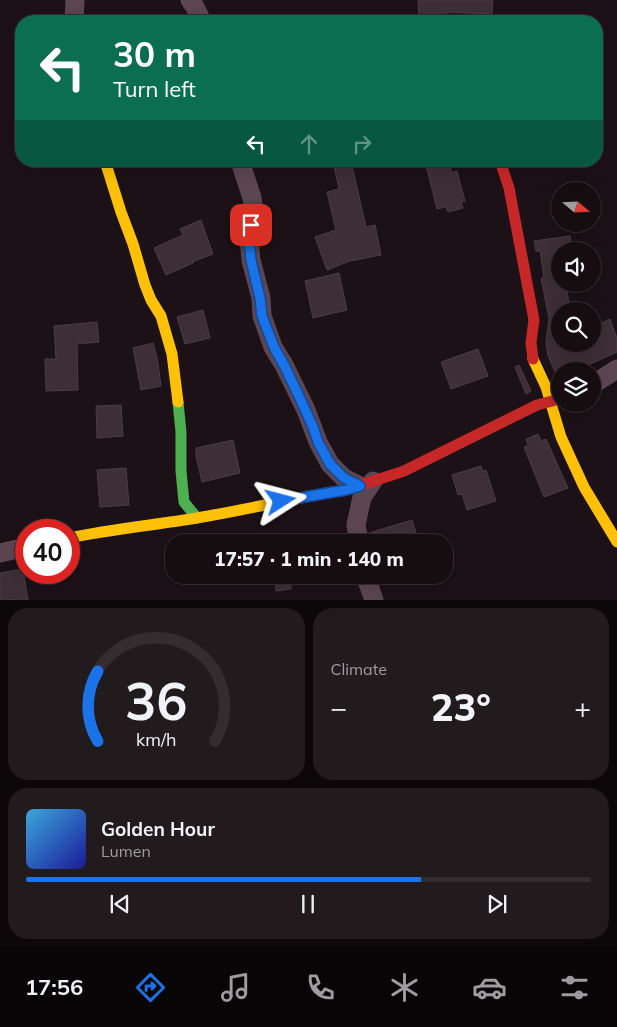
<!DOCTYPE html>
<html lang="en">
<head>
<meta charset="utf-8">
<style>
  :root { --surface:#150d10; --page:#221b1e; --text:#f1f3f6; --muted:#9d9c9f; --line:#342d30; --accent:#1a73e8 }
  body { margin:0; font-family:Mulish,sans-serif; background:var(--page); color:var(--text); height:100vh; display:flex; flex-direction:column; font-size:19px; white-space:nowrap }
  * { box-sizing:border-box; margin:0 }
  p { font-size:16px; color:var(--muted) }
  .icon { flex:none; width:28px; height:28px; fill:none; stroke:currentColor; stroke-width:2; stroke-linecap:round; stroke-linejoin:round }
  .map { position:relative; height:600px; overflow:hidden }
  .panel { display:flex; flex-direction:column; gap:8px; padding:8px; background:#0c0709; flex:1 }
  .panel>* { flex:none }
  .top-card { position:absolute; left:15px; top:15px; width:588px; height:152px; border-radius:20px; box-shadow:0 5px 20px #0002,0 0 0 1px var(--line); background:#0b6e4f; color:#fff; overflow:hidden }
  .needle { width:32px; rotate:109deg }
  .fabs { position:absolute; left:551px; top:182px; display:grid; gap:10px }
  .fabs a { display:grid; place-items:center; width:50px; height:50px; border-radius:50%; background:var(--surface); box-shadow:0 5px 20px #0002,0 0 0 1px var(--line); font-size:25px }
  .speed { position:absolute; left:15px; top:519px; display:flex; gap:10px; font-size:25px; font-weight:700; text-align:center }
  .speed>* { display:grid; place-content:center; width:65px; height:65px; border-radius:50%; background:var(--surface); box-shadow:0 5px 20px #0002,0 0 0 1px var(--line); line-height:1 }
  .speed .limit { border:8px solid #d22; background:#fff; color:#111 }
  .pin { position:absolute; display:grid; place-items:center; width:42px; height:42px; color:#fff; margin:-21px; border-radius:10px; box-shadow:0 2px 8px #0006 }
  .me { position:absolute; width:55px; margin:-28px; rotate:81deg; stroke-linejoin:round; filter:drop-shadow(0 0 4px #0008) }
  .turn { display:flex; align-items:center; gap:18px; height:105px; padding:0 15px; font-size:22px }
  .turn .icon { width:65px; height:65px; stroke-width:2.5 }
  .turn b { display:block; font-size:35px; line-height:42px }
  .lanes { display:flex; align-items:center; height:48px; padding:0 15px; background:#0003; justify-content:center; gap:25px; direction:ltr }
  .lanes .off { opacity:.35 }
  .big { font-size:38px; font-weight:800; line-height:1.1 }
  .panel .tile { flex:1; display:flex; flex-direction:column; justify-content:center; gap:8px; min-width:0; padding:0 18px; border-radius:20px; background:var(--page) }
  .panel .dial { align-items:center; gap:0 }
  .dial svg { height:130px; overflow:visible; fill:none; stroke:var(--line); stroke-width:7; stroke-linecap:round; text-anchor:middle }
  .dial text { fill:var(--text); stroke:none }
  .song { display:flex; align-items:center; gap:15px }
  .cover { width:60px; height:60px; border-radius:8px; background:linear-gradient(135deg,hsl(200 70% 55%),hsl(240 70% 35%)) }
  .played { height:5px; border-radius:2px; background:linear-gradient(90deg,var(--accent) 70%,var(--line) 70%) }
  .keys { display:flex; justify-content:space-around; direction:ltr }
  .heat { display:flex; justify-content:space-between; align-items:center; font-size:28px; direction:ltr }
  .panel .tiles { flex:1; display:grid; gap:8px; grid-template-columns:1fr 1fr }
  .tile:last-child { grid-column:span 2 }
  .trip { position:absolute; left:165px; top:534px; width:288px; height:50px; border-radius:20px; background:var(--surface); box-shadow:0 5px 20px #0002,0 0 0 1px var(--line); font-weight:800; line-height:50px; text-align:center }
  .tab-bar { display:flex; height:80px; justify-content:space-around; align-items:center; background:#080506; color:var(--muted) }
  .tab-bar .icon { width:35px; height:35px }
  .tab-bar .active { color:var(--accent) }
  .tab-bar b { font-size:22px; color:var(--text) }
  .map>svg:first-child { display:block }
  .building { fill:#3e2e35; stroke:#4f3b44 }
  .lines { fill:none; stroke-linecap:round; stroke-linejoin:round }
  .street { stroke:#5c4652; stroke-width:19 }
  .fast { stroke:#4caf50; stroke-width:11 }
  .slow { stroke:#ffc107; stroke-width:11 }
  .jam { stroke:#c62828; stroke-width:11 }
  .route-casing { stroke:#114b97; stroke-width:12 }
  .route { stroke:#1a73e8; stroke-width:9 }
</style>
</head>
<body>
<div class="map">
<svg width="617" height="600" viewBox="0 0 617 600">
  <rect width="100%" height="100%" fill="#1c1116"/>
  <g class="building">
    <polygon points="418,0 493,0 492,14 446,12 447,21 419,21"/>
    <polygon points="333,161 351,161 366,227 375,225 381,255 350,261 327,270 315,237 336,230 327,192 339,189"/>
    <polygon points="425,161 451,161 451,173 457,171 465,201 461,202 463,208 448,212 446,207 437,209"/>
    <polygon points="201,220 213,254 192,262 193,263 166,275 154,248 183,235 180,229"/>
    <polygon points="570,236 573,251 560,251 560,284 566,284 570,311 560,311 560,344 592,344 592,327 610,319 617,338 617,352 575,371 560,371 560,382 548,356 546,343 549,318 541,278 544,278 540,251 536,251 534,241"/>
    <polygon points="339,273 347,310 313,318 305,281"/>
    <polygon points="203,310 210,338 185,344 177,317"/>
    <polygon points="97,322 99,342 77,344 78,390 46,391 45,359 56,359 54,326"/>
    <polygon points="153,343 157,357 161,386 141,390 133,348"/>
    <polygon points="478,349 488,376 451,389 441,362"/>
    <polygon points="519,365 531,391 526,394 515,367"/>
    <polygon points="121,405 123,436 97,438 96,406"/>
    <polygon points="538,434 541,441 546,439 568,488 544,497 524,447 528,446 526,439"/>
    <polygon points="233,440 240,473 202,482 196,456 196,448"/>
    <polygon points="481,466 483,471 486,470 496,501 467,510 462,494 458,495 452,475"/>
    <polygon points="126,468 129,505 100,507 97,470"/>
    <polygon points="412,520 419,542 370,542 369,533"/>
    <polygon points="23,569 28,600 0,600 0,573"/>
    <polygon points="275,575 290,575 291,589 276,591"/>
  </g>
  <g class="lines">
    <g class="street">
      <polyline points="190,0 195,7 202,21"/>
      <polyline points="74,21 75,0"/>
      <polyline points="240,161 252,198 254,211 249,239 251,260 261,298 262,316 273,347 284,365 306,410 318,442 330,464 344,478 360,486"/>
      <polyline points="592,385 617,369"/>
      <polyline points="359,542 356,525 362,497 373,481"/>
      <polyline points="0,553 26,547"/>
      <polyline points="365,575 374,600"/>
    </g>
    <polyline class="fast" points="178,402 181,432 181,471 184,502 197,518"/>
    <g class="slow">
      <polyline points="105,161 121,212 133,244 145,285 151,300 161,316 172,354 178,402"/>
      <polyline points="533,359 546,387 561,437 584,487 617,542"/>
      <path d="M69 538C112 529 155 525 197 518 243 510 287 500 333 492"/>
    </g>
    <g class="jam">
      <polyline points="500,161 509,188 534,320 531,343 533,359"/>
      <polyline points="333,492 346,490 404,471 537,405 560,399"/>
    </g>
  </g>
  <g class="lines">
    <defs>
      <polyline id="route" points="251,225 249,239 251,260 260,298 262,316 274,347 284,365 298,394 313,427 318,442 330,464 344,478 360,486 346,490 281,501"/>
    </defs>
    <use href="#route" class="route-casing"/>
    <use href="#route" class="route"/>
  </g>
</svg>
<div class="fabs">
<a><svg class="needle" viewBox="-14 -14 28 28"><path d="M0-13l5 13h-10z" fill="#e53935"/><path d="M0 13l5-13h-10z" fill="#9d9c9f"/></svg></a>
<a><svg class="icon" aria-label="sound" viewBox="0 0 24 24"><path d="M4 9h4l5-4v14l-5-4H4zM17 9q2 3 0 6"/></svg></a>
<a><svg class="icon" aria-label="search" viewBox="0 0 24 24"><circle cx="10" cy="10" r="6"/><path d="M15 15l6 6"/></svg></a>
<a><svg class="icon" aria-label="layers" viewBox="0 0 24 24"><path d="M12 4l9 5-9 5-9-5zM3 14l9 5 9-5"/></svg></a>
</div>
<div class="speed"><div class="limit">40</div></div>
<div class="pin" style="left:251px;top:225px;background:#d93025"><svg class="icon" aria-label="arrive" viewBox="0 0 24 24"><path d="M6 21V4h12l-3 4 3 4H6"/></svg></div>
<svg class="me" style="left:281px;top:501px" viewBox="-20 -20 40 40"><path d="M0-17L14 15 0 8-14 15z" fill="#1a73e8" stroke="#fff" stroke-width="4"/></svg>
<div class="trip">17:57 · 1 min · 140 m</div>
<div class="top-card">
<div class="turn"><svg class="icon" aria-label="left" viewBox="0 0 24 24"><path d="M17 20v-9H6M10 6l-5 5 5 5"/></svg><div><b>30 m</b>Turn left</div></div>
<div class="lanes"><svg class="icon" aria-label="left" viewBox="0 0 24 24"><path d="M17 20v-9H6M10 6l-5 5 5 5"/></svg><svg class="icon off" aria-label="ahead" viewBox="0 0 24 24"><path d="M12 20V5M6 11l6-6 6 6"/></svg><svg class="icon off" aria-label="right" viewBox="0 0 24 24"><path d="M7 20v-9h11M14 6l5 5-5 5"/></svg></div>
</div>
</div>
<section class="panel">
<div class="tiles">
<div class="tile dial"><svg viewBox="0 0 100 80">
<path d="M14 69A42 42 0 1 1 86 69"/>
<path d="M14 69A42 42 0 0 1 14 26" stroke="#1a73e8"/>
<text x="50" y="56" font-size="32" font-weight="700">36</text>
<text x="50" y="72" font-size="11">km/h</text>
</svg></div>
<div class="tile"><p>Climate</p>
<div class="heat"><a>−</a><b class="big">23°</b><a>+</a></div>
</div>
<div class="tile">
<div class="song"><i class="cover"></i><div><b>Golden Hour</b><p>Lumen</p></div></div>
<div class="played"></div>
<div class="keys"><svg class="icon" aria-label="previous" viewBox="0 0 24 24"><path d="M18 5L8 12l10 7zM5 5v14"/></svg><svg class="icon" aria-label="pause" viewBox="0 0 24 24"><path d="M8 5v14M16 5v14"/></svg><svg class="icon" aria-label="next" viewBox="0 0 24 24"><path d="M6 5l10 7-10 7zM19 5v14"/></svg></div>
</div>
</div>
</section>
<nav class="tab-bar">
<b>17:56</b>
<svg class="icon active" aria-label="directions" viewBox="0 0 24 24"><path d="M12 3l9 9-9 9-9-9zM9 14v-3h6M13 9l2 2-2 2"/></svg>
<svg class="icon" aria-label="music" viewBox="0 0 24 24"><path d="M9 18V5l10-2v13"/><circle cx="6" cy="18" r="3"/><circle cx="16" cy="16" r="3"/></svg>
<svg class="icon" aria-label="phone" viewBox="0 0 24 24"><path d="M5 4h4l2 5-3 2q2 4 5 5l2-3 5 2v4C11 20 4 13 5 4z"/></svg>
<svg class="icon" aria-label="climate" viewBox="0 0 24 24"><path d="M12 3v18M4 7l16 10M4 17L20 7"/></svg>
<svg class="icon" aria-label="car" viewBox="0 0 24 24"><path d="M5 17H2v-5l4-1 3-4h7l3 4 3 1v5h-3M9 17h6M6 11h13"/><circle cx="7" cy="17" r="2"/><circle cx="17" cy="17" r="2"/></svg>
<svg class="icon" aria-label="filters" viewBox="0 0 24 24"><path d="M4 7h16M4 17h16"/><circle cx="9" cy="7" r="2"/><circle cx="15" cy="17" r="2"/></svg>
</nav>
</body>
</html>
